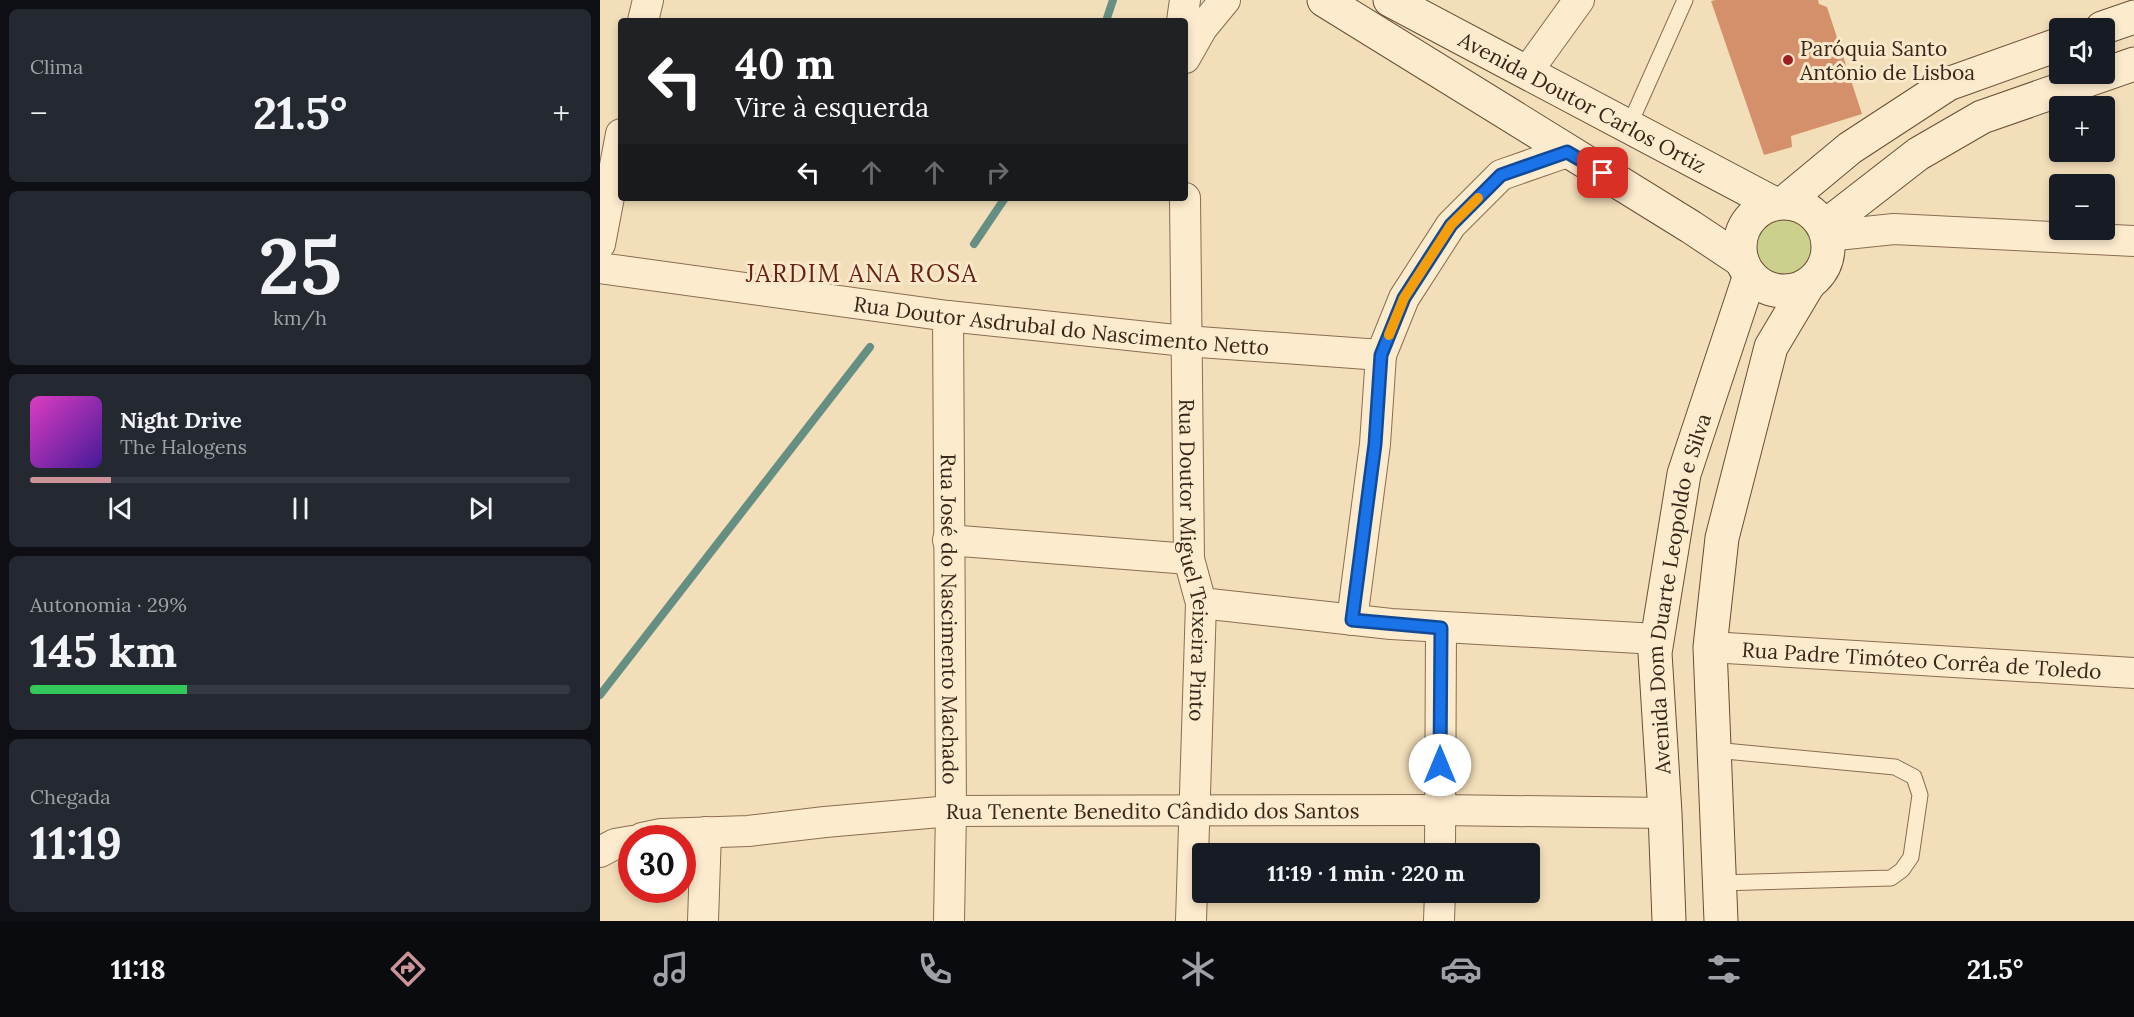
<!DOCTYPE html>
<html lang="pt">
<head>
<meta charset="utf-8">
<style>
  :root { --surface:#171b24; --page:#242831; --text:#f1f3f6; --muted:#9ea1a6; --line:#363941; --accent:#cc9398 }
  body { margin:0; font-family:Lora,serif; background:var(--page); color:var(--text); height:100vh; display:flex; flex-direction:column; font-size:22px; white-space:nowrap }
  * { box-sizing:border-box; margin:0 }
  p { font-size:20px; color:var(--muted) }
  .icon { flex:none; width:33px; height:33px; fill:none; stroke:currentColor; stroke-width:2; stroke-linecap:round; stroke-linejoin:round }
  .map { position:relative; flex:1; overflow:hidden }
  .sheet { display:flex; flex-direction:column; gap:9px; padding:9px; background:#0d0f14; width:600px }
  .sheet>* { flex:none }
  .hud { position:absolute; left:18px; top:18px; width:570px; height:183px; border-radius:6px; box-shadow:0 3px 9px #0003; background:#202124; color:#fff; overflow:hidden }
  .fabs { position:absolute; left:1449px; top:18px; display:grid; gap:12px }
  .fabs a { display:grid; place-items:center; width:66px; height:66px; border-radius:6px; background:var(--surface); box-shadow:0 3px 9px #0003; font-size:30px }
  .speed { position:absolute; left:18px; top:825px; display:flex; gap:12px; font-size:30px; font-weight:700; text-align:center }
  .speed>* { display:grid; place-content:center; width:78px; height:78px; border-radius:50%; background:var(--surface); box-shadow:0 3px 9px #0003; line-height:1 }
  .speed .limit { border:9px solid #d22; background:#fff; color:#111 }
  .pin { position:absolute; display:grid; place-items:center; width:51px; height:51px; color:#fff; margin:-26px; border-radius:12px; box-shadow:0 3px 9px #0006 }
  .me { position:absolute; width:66px; margin:-33px; rotate:0deg; stroke-linejoin:round; filter:drop-shadow(0 0 4px #0008) }
  .turn { display:flex; align-items:center; gap:21px; height:126px; padding:0 18px; font-size:27px }
  .turn .icon { width:78px; height:78px; stroke-width:2.5 }
  .turn b { display:block; font-size:42px; line-height:51px }
  .lanes { display:flex; align-items:center; height:57px; padding:0 18px; background:#0003; justify-content:center; gap:30px; direction:ltr }
  .lanes .off { opacity:.35 }
  .big { font-size:45px; font-weight:700; line-height:1.1 }
  .sheet .card { flex:1; display:flex; flex-direction:column; justify-content:center; gap:9px; min-width:0; padding:0 21px; border-radius:9px; background:var(--page) }
  .sheet .dial { align-items:center; gap:0 }
  .dial b { font-size:78px; line-height:1 }
  .song { display:flex; align-items:center; gap:18px }
  .cover { width:72px; height:72px; border-radius:9px; background:linear-gradient(135deg,hsl(310 70% 55%),hsl(260 70% 35%)) }
  .played { height:6px; border-radius:3px; background:linear-gradient(90deg,var(--accent) 15%,var(--line) 15%) }
  .keys { display:flex; justify-content:space-around; direction:ltr }
  .heat { display:flex; justify-content:space-between; align-items:center; font-size:33px; direction:ltr }
  .charge { height:9px; border-radius:4px; background:linear-gradient(90deg,#34c759 29%,var(--line) 0) }
  .trip { position:absolute; left:592px; top:843px; width:348px; height:60px; border-radius:6px; background:var(--surface); box-shadow:0 3px 9px #0003; font-weight:700; line-height:60px; text-align:center }
  .tabs { display:flex; height:96px; justify-content:space-around; align-items:center; background:#090b0e; color:var(--muted) }
  .tabs .icon { width:42px; height:42px }
  .tabs .active { color:var(--accent) }
  .tabs b { font-size:27px; color:var(--text) }
  main { display:flex; flex:1; min-height:0 }
  .map>svg:first-child { display:block }
  .green { fill:#ccd08d }
  .lines { fill:none; stroke-linecap:round; stroke-linejoin:round }
  .stream { stroke:#658f83; stroke-width:8 }
  .building { fill:#d4906b }
  .lane-casing { stroke:#8a6c52; stroke-width:17 }
  .street-casing { stroke:#8a6c52; stroke-width:32 }
  .secondary-casing { stroke:#6b4d36; stroke-width:35 }
  .lane { stroke:#fcebcd; stroke-width:15 }
  .street { stroke:#fcebcd; stroke-width:30 }
  .secondary { stroke:#fcebcd; stroke-width:33 }
  .route-casing { stroke:#114b97; stroke-width:15 }
  .route { stroke:#1a73e8; stroke-width:10 }
  .slow { stroke:#f59e0b; stroke-width:10 }
  .poi-dot { fill:#9e1d25; stroke:#f9e8c9; stroke-width:2 }
  .labels { text-anchor:middle; dominant-baseline:central; stroke-width:6; stroke-linejoin:round; paint-order:stroke }
  .poi-label { font-size:21px; fill:#372619; stroke:#f9e8c9; text-anchor:start }
  .street-label { font-size:21px; fill:#372619; stroke:#f9e8c9 }
  .quarter-label { font-size:24px; letter-spacing:1.5px; fill:#682114; stroke:#f9e8c9 }
</style>
</head>
<body>
<main>
<section class="sheet">
<div class="card"><p>Clima</p>
<div class="heat"><a>−</a><b class="big">21.5°</b><a>+</a></div>
</div>
<div class="card dial"><b>25</b><p>km/h</p></div>
<div class="card">
<div class="song"><i class="cover"></i><div><b>Night Drive</b><p>The Halogens</p></div></div>
<div class="played"></div>
<div class="keys"><svg class="icon" aria-label="previous" viewBox="0 0 24 24"><path d="M18 5L8 12l10 7zM5 5v14"/></svg><svg class="icon" aria-label="pause" viewBox="0 0 24 24"><path d="M8 5v14M16 5v14"/></svg><svg class="icon" aria-label="next" viewBox="0 0 24 24"><path d="M6 5l10 7-10 7zM19 5v14"/></svg></div>
</div>
<div class="card"><p>Autonomia · 29%</p><b class="big">145 km</b><div class="charge"></div></div>
<div class="card"><p>Chegada</p><b class="big">11:19</b></div>
</section>
<div class="map">
<svg width="1534" height="921" viewBox="0 0 1534 921">
  <rect width="100%" height="100%" fill="#f2deb9"/>
  <circle class="green" cx="1183" cy="245" r="32"/>
  <g class="lines">
    <g class="stream">
      <polyline points="506,21 513,0"/>
      <polyline points="374,244 405,198"/>
      <polyline points="0,695 270,347"/>
    </g>
  </g>
  <polygon class="building" points="1116,0 1218,0 1219,4 1227,7 1262,114 1191,136 1192,147 1164,155 1111,1"/>
  <g class="lines">
    <defs>
      <g id="lane">
        <polyline points="1028,128 1085,0"/>
        <polyline points="1114,750 1295,767 1314,777 1320,795 1311,857 1302,870 1291,878 1119,883"/>
      </g>
      <g id="street">
        <polyline points="43,21 48,0"/>
        <polyline points="582,21 585,0"/>
        <polyline points="585,58 602,28 625,0"/>
        <polyline points="927,72 979,0"/>
        <path id="s1" d="M585 198 589 559 601 603 591 921"/>
        <polyline points="1227,236 1294,229 1534,241"/>
        <polyline points="0,244 21,134"/>
        <path id="s2" d="M0 268 348 316 585 341 781 355"/>
        <path id="s3" d="M348 316 351 811 349 921"/>
        <polyline points="348,540 589,559"/>
        <polyline points="601,603 791,624 1057,639"/>
        <polyline points="752,620 775,444 781,355 804,298 851,225 901,175 967,152"/>
        <path id="s4" d="M1110 647 1534 673"/>
        <path id="s5" d="M42 838 61 834 148 831 225 822 351 811 840 810 1065 813"/>
        <polyline points="0,852 15,844 32,841"/>
        <polyline points="840,854 841,628"/>
        <polyline points="103,921 106,832"/>
        <polyline points="839,921 840,892"/>
      </g>
      <g id="secondary">
        <polyline points="724,0 1091,227 1142,261"/>
        <path id="s6" d="M790 0 1173 203"/>
        <polyline points="1502,28 1534,17"/>
        <polyline points="1185,202 1250,148 1348,84 1460,44"/>
        <circle cx="1184" cy="247" r="44"/>
        <polyline points="1224,227 1318,154 1382,117 1534,64"/>
        <path id="s7" d="M1069 921 1065 813 1055 653 1084 474 1150 275"/>
        <polyline points="1121,921 1110,647 1122,538 1171,347 1208,285"/>
      </g>
    </defs>
    <use href="#lane" class="lane-casing"/>
    <use href="#street" class="street-casing"/>
    <use href="#secondary" class="secondary-casing"/>
    <use href="#lane" class="lane"/>
    <use href="#street" class="street"/>
    <use href="#secondary" class="secondary"/>
  </g>
  <g class="lines">
    <defs>
      <polyline id="route" points="840,765 841,628 752,620 775,444 781,355 804,298 851,225 901,175 967,152 1003,173"/>
    </defs>
    <use href="#route" class="route-casing"/>
    <use href="#route" class="route"/>
    <polyline class="slow" points="789,335 804,298 851,225 878,198"/>
  </g>
  <circle class="poi-dot" cx="1188" cy="60" r="6"/>
  <g class="labels">
    <g class="poi-label">
      <text x="1200" y="48">Paróquia Santo<tspan x="1200" dy="24">Antônio de Lisboa</tspan></text>
    </g>
    <g class="street-label">
      <text stroke="none"><textPath href="#s6" startOffset="218">Avenida Doutor Carlos Ortiz</textPath></text>
      <text stroke="none"><textPath href="#s2" startOffset="465">Rua Doutor Asdrubal do Nascimento Netto</textPath></text>
      <text stroke="none"><textPath href="#s1" startOffset="363">Rua Doutor Miguel Teixeira Pinto</textPath></text>
      <text stroke="none"><textPath href="#s7" startOffset="330">Avenida Dom Duarte Leopoldo e Silva</textPath></text>
      <text stroke="none"><textPath href="#s3" startOffset="303">Rua José do Nascimento Machado</textPath></text>
      <text stroke="none"><textPath href="#s4" startOffset="212">Rua Padre Timóteo Corrêa de Toledo</textPath></text>
      <text stroke="none"><textPath href="#s5" startOffset="512">Rua Tenente Benedito Cândido dos Santos</textPath></text>
    </g>
    <g class="quarter-label">
      <text x="262" y="273">JARDIM ANA ROSA</text>
    </g>
  </g>
</svg>
<div class="fabs">
<a><svg class="icon" aria-label="sound" viewBox="0 0 24 24"><path d="M4 9h4l5-4v14l-5-4H4zM17 9q2 3 0 6"/></svg></a>
<a>+</a>
<a>−</a>
</div>
<div class="speed"><div class="limit">30</div></div>
<div class="pin" style="left:1003px;top:173px;background:#d93025"><svg class="icon" aria-label="arrive" viewBox="0 0 24 24"><path d="M6 21V4h12l-3 4 3 4H6"/></svg></div>
<svg class="me" style="left:840px;top:765px" viewBox="-20 -20 40 40"><circle r="19" fill="#fff"/><path d="M0-13L10 11 0 6-10 11z" fill="#1a73e8"/></svg>
<div class="trip">11:19 · 1 min · 220 m</div>
<div class="hud">
<div class="turn"><svg class="icon" aria-label="left" viewBox="0 0 24 24"><path d="M17 20v-9H6M10 6l-5 5 5 5"/></svg><div><b>40 m</b>Vire à esquerda</div></div>
<div class="lanes"><svg class="icon" aria-label="left" viewBox="0 0 24 24"><path d="M17 20v-9H6M10 6l-5 5 5 5"/></svg><svg class="icon off" aria-label="ahead" viewBox="0 0 24 24"><path d="M12 20V5M6 11l6-6 6 6"/></svg><svg class="icon off" aria-label="ahead" viewBox="0 0 24 24"><path d="M12 20V5M6 11l6-6 6 6"/></svg><svg class="icon off" aria-label="right" viewBox="0 0 24 24"><path d="M7 20v-9h11M14 6l5 5-5 5"/></svg></div>
</div>
</div>
</main>
<nav class="tabs">
<b>11:18</b>
<svg class="icon active" aria-label="directions" viewBox="0 0 24 24"><path d="M12 3l9 9-9 9-9-9zM9 14v-3h6M13 9l2 2-2 2"/></svg>
<svg class="icon" aria-label="music" viewBox="0 0 24 24"><path d="M9 18V5l10-2v13"/><circle cx="6" cy="18" r="3"/><circle cx="16" cy="16" r="3"/></svg>
<svg class="icon" aria-label="phone" viewBox="0 0 24 24"><path d="M5 4h4l2 5-3 2q2 4 5 5l2-3 5 2v4C11 20 4 13 5 4z"/></svg>
<svg class="icon" aria-label="climate" viewBox="0 0 24 24"><path d="M12 3v18M4 7l16 10M4 17L20 7"/></svg>
<svg class="icon" aria-label="car" viewBox="0 0 24 24"><path d="M5 17H2v-5l4-1 3-4h7l3 4 3 1v5h-3M9 17h6M6 11h13"/><circle cx="7" cy="17" r="2"/><circle cx="17" cy="17" r="2"/></svg>
<svg class="icon" aria-label="filters" viewBox="0 0 24 24"><path d="M4 7h16M4 17h16"/><circle cx="9" cy="7" r="2"/><circle cx="15" cy="17" r="2"/></svg>
<b>21.5°</b>
</nav>
</body>
</html>
